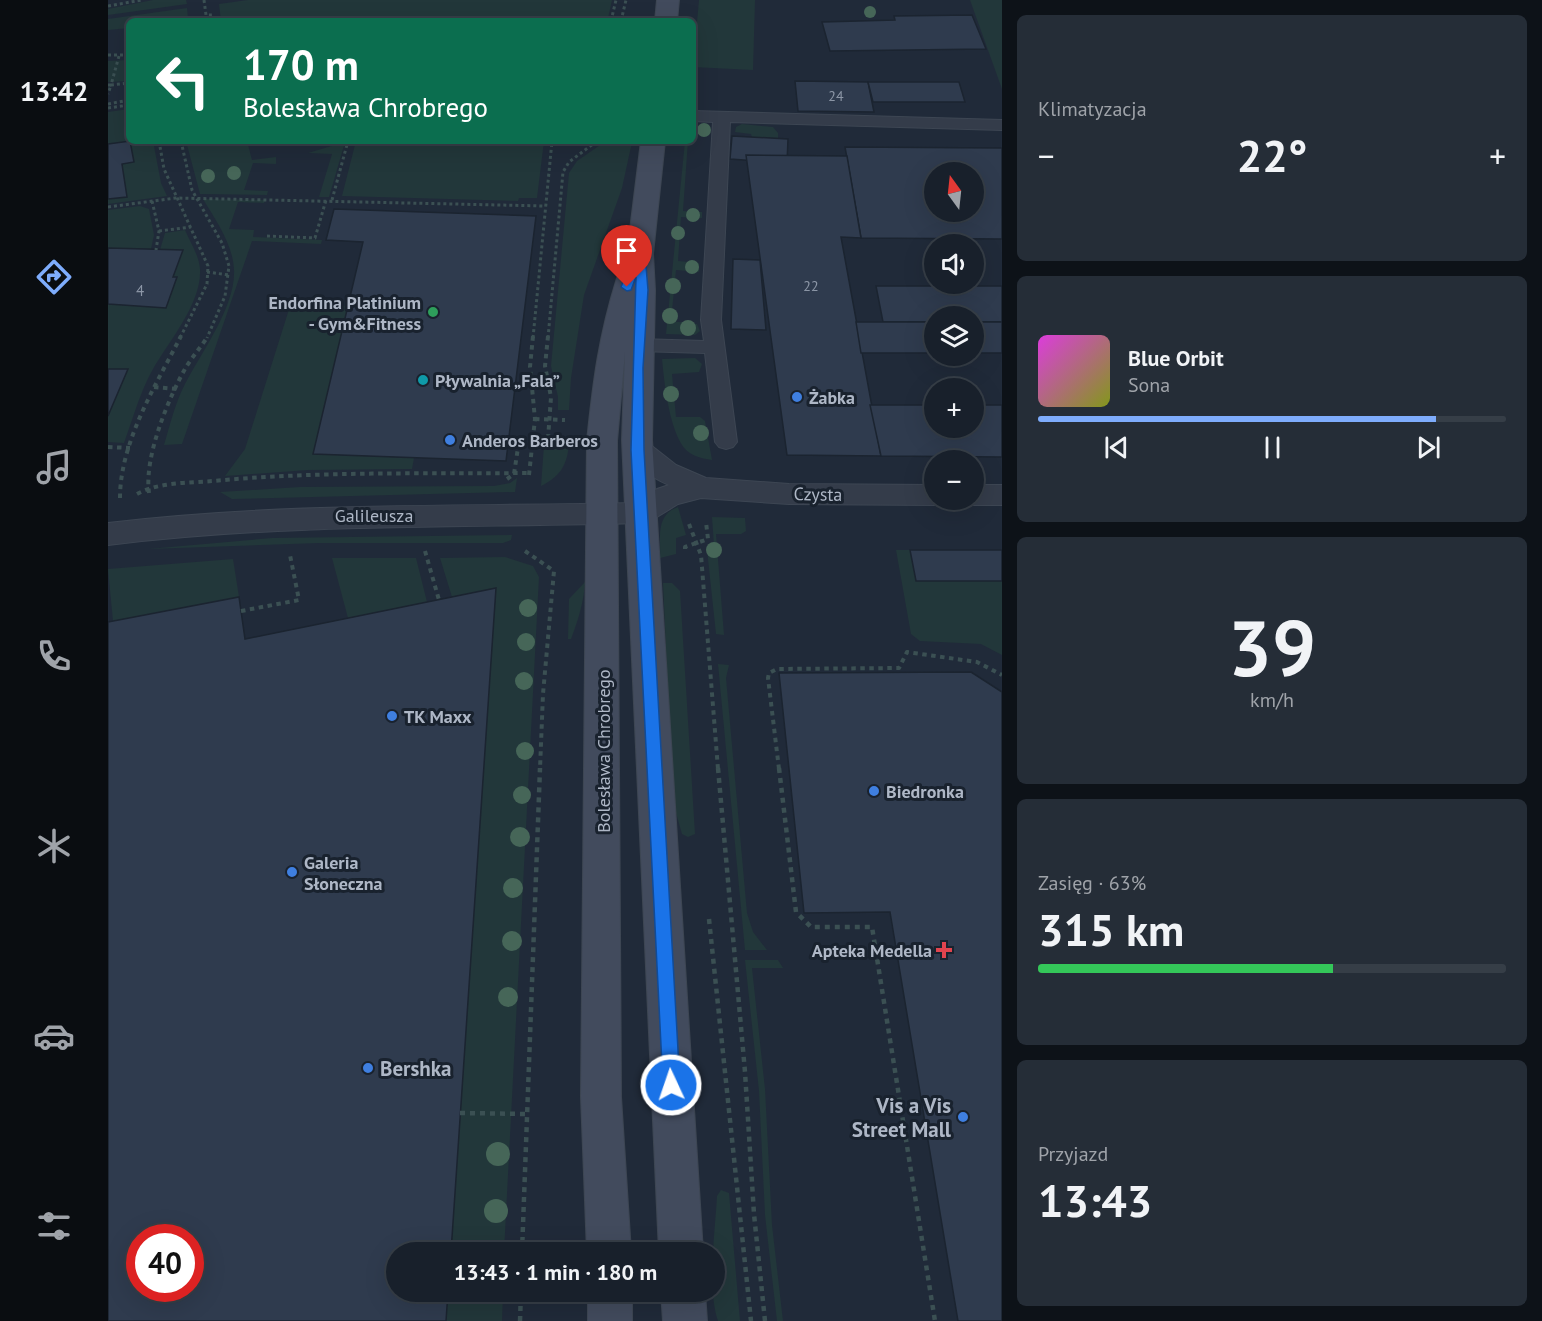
<!DOCTYPE html>
<html lang="pl">
<head>
<meta charset="utf-8">
<style>
  :root { --surface:#18202b; --page:#252d37; --text:#f1f3f6; --muted:#9fa3a9; --line:#363e47; --accent:#7eacfc }
  body { margin:0; font-family:"PT Sans",sans-serif; background:var(--page); color:var(--text); height:100vh; display:flex; flex-direction:column; font-size:22px; white-space:nowrap }
  * { box-sizing:border-box; margin:0 }
  p { font-size:20px; color:var(--muted) }
  .icon { flex:none; width:33px; height:33px; fill:none; stroke:currentColor; stroke-width:2; stroke-linecap:round; stroke-linejoin:round }
  .map { position:relative; flex:1; overflow:hidden }
  .panel { display:flex; flex-direction:column; gap:15px; padding:15px; background:#0d1218; width:540px }
  .panel>* { flex:none }
  .hud { position:absolute; left:18px; top:18px; width:570px; height:126px; border-radius:9px; box-shadow:0 6px 24px #0002,0 0 0 2px var(--line); background:#0b6e4f; color:#fff; overflow:hidden }
  .needle { width:39px; rotate:345deg }
  .fabs { position:absolute; left:816px; top:162px; display:grid; gap:12px }
  .fabs a { display:grid; place-items:center; width:60px; height:60px; border-radius:50%; background:var(--surface); box-shadow:0 6px 24px #0002,0 0 0 2px var(--line); font-size:30px }
  .speed { position:absolute; left:18px; top:1224px; display:flex; gap:12px; font-size:30px; font-weight:700; text-align:center }
  .speed>* { display:grid; place-content:center; width:78px; height:78px; border-radius:50%; background:var(--surface); box-shadow:0 6px 24px #0002,0 0 0 2px var(--line); line-height:1 }
  .speed .limit { border:9px solid #d22; background:#fff; color:#111 }
  .pin { position:absolute; display:grid; place-items:center; width:51px; height:51px; color:#fff; margin:-62px -26px; border-radius:50% 50% 50% 0; rotate:-45deg; box-shadow:0 0 6px #0007 }
  .pin .icon { rotate:45deg }
  .me { position:absolute; width:66px; margin:-33px; rotate:357deg; stroke-linejoin:round; filter:drop-shadow(0 0 4px #0008) }
  .turn { display:flex; align-items:center; gap:21px; height:126px; padding:0 18px; font-size:27px }
  .turn .icon { width:78px; height:78px; stroke-width:2.5 }
  .turn b { display:block; font-size:42px; line-height:51px }
  .big { font-size:45px; font-weight:600; line-height:1.1 }
  .panel .widget { flex:1; display:flex; flex-direction:column; justify-content:center; gap:9px; min-width:0; padding:0 21px; border-radius:9px; background:var(--page) }
  .panel .dial { align-items:center; gap:0 }
  .dial b { font-size:78px; line-height:1 }
  .song { display:flex; align-items:center; gap:18px }
  .cover { width:72px; height:72px; border-radius:9px; background:linear-gradient(135deg,hsl(300 70% 55%),hsl(70 70% 35%)) }
  .played { height:6px; border-radius:3px; background:linear-gradient(90deg,var(--accent) 85%,var(--line) 85%) }
  .keys { display:flex; justify-content:space-around; direction:ltr }
  .heat { display:flex; justify-content:space-between; align-items:center; font-size:33px; direction:ltr }
  .charge { height:9px; border-radius:4px; background:linear-gradient(90deg,#34c759 63%,var(--line) 0) }
  .trip { position:absolute; left:278px; top:1242px; width:339px; height:60px; border-radius:30px; background:var(--surface); box-shadow:0 6px 24px #0002,0 0 0 2px var(--line); font-weight:600; line-height:60px; text-align:center }
  main { display:flex; flex:1; min-height:0 }
  .dock { display:flex; flex-direction:column; width:108px; justify-content:space-around; align-items:center; background:#0a0d11; color:var(--muted) }
  .dock .icon { width:42px; height:42px }
  .dock .selected { color:var(--accent) }
  .dock b { font-size:27px; color:var(--text) }
  .map>svg:first-child { display:block }
  .green { fill:#22373a }
  .building { fill:#2f3b4e; stroke:#1b2430; stroke-width:1.5; fill-rule:evenodd }
  .lines { fill:none; stroke-linecap:round; stroke-linejoin:round }
  .lane-casing { stroke:#3d4653; stroke-width:2 }
  .street-casing { stroke:#3d4653; stroke-width:2 }
  .secondary-casing { stroke:#3d4653; stroke-width:2 }
  .path-far2 { stroke:#3b5053; stroke-width:3; stroke-dasharray:3 3; stroke-linecap:butt }
  .path-far1 { stroke:#3b5053; stroke-width:4; stroke-dasharray:4.5 4.5; stroke-linecap:butt }
  .path { stroke:#3b5053; stroke-width:4.5; stroke-dasharray:5 5; stroke-linecap:butt }
  .lane { fill:#343c4a; fill-rule:evenodd }
  .street { fill:#343c4a; fill-rule:evenodd }
  .secondary { fill:#424b5d; fill-rule:evenodd }
  .tree { fill:#466658 }
  .route { fill:#1a73e8; stroke:#114b97; stroke-width:1.5 }
  .leisure-dot { fill:#2e9e5b; stroke:#19222e; stroke-width:2 }
  .culture-dot { fill:#0f9aa8; stroke:#19222e; stroke-width:2 }
  .shop-dot { fill:#3f7fe0; stroke:#19222e; stroke-width:2 }
  .health-dot { fill:#e0444e; stroke:#19222e; stroke-width:2 }
  .labels { text-anchor:middle; dominant-baseline:central; stroke-width:6; stroke-linejoin:round; paint-order:stroke }
  .far-number-label { font-size:14px; fill:#8d97a7 }
  .number-label { font-size:15px; fill:#8d97a7 }
  .poi-label { font-size:18px; font-weight:bold; fill:#aeb7c6; stroke:#19222e; text-anchor:start }
  .street-label { font-size:18px; fill:#aeb7c6; stroke:#19222e }
  .near-poi-label { font-size:21px; font-weight:bold; fill:#aeb7c6; stroke:#19222e; text-anchor:start }
</style>
</head>
<body>
<main>
<nav class="dock">
<b>13:42</b>
<svg class="icon selected" aria-label="directions" viewBox="0 0 24 24"><path d="M12 3l9 9-9 9-9-9zM9 14v-3h6M13 9l2 2-2 2"/></svg>
<svg class="icon" aria-label="music" viewBox="0 0 24 24"><path d="M9 18V5l10-2v13"/><circle cx="6" cy="18" r="3"/><circle cx="16" cy="16" r="3"/></svg>
<svg class="icon" aria-label="phone" viewBox="0 0 24 24"><path d="M5 4h4l2 5-3 2q2 4 5 5l2-3 5 2v4C11 20 4 13 5 4z"/></svg>
<svg class="icon" aria-label="climate" viewBox="0 0 24 24"><path d="M12 3v18M4 7l16 10M4 17L20 7"/></svg>
<svg class="icon" aria-label="car" viewBox="0 0 24 24"><path d="M5 17H2v-5l4-1 3-4h7l3 4 3 1v5h-3M9 17h6M6 11h13"/><circle cx="7" cy="17" r="2"/><circle cx="17" cy="17" r="2"/></svg>
<svg class="icon" aria-label="filters" viewBox="0 0 24 24"><path d="M4 7h16M4 17h16"/><circle cx="9" cy="7" r="2"/><circle cx="15" cy="17" r="2"/></svg>
</nav>
<div class="map">
<svg width="894" height="1321" viewBox="0 0 894 1321">
  <rect width="100%" height="100%" fill="#202a39"/>
  <g class="green">
    <polygon points="45,0 78,0 79,4 0,15 0,9"/>
    <polygon points="140,0 504,0 500,18 495,21 113,21 111,4"/>
    <polygon points="591,0 647,0 645,70 585,67"/>
    <polygon points="862,0 894,0 894,89"/>
    <polygon points="79,8 80,18 100,16 100,21 21,21 21,28 0,30 0,19"/>
    <polygon points="21,60 21,81 0,82 0,61"/>
    <polygon points="21,109 21,141 0,144 0,112"/>
    <polygon points="634,124 665,127 670,133 670,139 644,137 643,134 627,132 628,127"/>
    <polygon points="22,141 45,141 53,183 59,196 0,204 0,199 19,196 14,164 26,162"/>
    <polygon points="78,141 139,141 144,160 168,157 168,164 145,163 136,190 160,191 159,195 92,194"/>
    <polygon points="248,141 436,141 429,198 411,198 410,201 234,196"/>
    <polygon points="498,141 524,142 514,188 476,295 463,378 461,410 450,410 450,397 443,366 461,173 469,161"/>
    <polygon points="577,141 580,141 575,211 594,212 594,218 573,217 570,261 591,263 591,272 568,270 563,321 589,324 592,331 587,335 558,334"/>
    <polygon points="237,142 221,197 211,197 224,154 200,153"/>
    <path d="M95 199 157 200 156 203 130 202 121 229 146 230 145 237 214 240 213 244 144 241 74 444 56 445C62 425 67 403 77 384 93 353 128 306 126 270 125 244 108 221 95 199Z"/>
    <polygon points="32,206 41,209 46,235 43,249 0,248 0,210"/>
    <path d="M77 230C82 242 91 255 92 269 94 303 61 341 45 369 32 392 25 418 16 443L0 442V416L20 370 0 369V304L58 308 69 278 65 277 52 250 57 233Z"/>
    <polygon points="183,303 240,306 205,454 306,458 304,469 200,470 117,476 137,449"/>
    <path d="M587 358 594 364 591 372 564 374 568 417H592L597 421 604 460C597 459 588 457 582 453 562 441 556 381 554 359Z"/>
    <path d="M436 445 461 446C458 467 452 476 433 486Z"/>
    <polygon points="409,478 407,492 124,499 112,492 192,487 386,486 402,483"/>
    <path d="M570 507 578 535 568 538V554L552 558C553 538 547 515 570 507Z"/>
    <polygon points="604,517 637,518 638,531 633,534 608,534 616,635 608,634 599,550 606,546"/>
    <polygon points="404,535 403,540 395,543 211,543 40,549 164,538"/>
    <polygon points="788,550 802,550 894,581 894,655 873,644 812,641 803,634"/>
    <polygon points="397,557 425,566 431,577 396,1252 343,1252 388,589 344,597 332,558"/>
    <polygon points="224,558 308,558 319,602 240,618"/>
    <polygon points="125,559 131,597 5,621 0,569"/>
    <path d="M477 582C476 602 470 620 463 639H460L461 599Z"/>
    <polygon points="555,583 564,583 572,591 587,834 580,837 574,834 568,813 564,780"/>
    <polygon points="610,664 621,665 618,678 639,913 645,932 659,950 637,950"/>
    <polygon points="670,960 675,968 644,968 657,1089 664,1225 675,1321 669,1321 657,1215 651,1091 637,960"/>
    <path d="M613 1190 621 1193 632 1321H610C599 1289 607 1233 609 1196Z"/>
    <polygon points="340,1292 395,1292 394,1321 338,1321"/>
  </g>
  <g class="building">
    <polygon points="864,15 878,49 722,51 714,22 787,20 786,16"/>
    <polygon points="687,81 760,82 766,112 690,111"/>
    <polygon points="760,82 851,82 857,102 765,102"/>
    <polygon points="624,136 680,139 679,163 622,159"/>
    <polygon points="22,141 26,162 14,164 19,197 0,199 0,144"/>
    <path d="M737 147 894 148V239L753 238ZM826 172H866V212H826Z"/>
    <polygon points="638,155 739,156 753,238 733,237 773,456 679,455"/>
    <polygon points="226,209 428,216 398,461 205,454 255,242 218,240"/>
    <polygon points="0,248 75,250 65,277 69,277 58,308 0,304"/>
    <polygon points="625,259 652,260 658,330 623,329"/>
    <polygon points="768,286 894,286 894,322 866,322 866,316 826,316 826,322 775,322"/>
    <polygon points="748,322 826,322 826,353 753,353"/>
    <rect x="866" y="322" width="28" height="31"/>
    <polygon points="0,369 20,369 0,416"/>
    <polygon points="762,405 826,405 826,428 866,428 866,405 894,405 894,457 773,456"/>
    <polygon points="802,550 894,550 894,581 808,581"/>
    <path d="M388 588 343 1252H288V1292H340L338 1321H0V622L131 597 137 639ZM32 1238H82V1288H32Z"/>
    <polygon points="863,672 894,692 894,1321 850,1321 782,912 696,913 671,673"/>
  </g>
  <g class="lines">
    <defs>
      <polygon id="lane" points="585,111 894,120 894,130 622,122 613,320 629,442 625,447 618,449 611,447 607,442 597,353 531,351 524,349 521,345 524,341 531,339 596,341 593,320 605,122 585,121"/>
      <g id="street">
        <path d="M530 440 540 443 568 465 598 478 681 484 826 485V500H838L826 505 681 504 593 498 570 504 544 520 533 523C355 528 177 523 0 545V523C175 502 351 507 527 503L549 489 561 485C545 478 525 466 515 450L520 443Z"/>
        <polygon points="866,485 894,485 894,505 866,505 855,502 854,500 866,500"/>
      </g>
      <g id="secondary">
        <polygon points="549,0 571,0 569,21 547,21"/>
        <path d="M533 141H557L545 254 547 290 544 440 595 1252H551L514 440 517 352 509 441 513 1097 523 1252H479L473 1097 479 441C485 382 491 335 509 278L513 272 520 271 519 254Z"/>
        <rect x="480" y="1292" width="44" height="29"/>
        <polygon points="553,1292 597,1292 599,1321 555,1321"/>
      </g>
    </defs>
    <use href="#lane" class="lane-casing"/>
    <use href="#street" class="street-casing"/>
    <use href="#secondary" class="secondary-casing"/>
    <g class="path-far2">
      <polyline points="96,0 98,15 105,15 106,21"/>
      <polyline points="0,6 34,0"/>
      <polyline points="503,21 508,0"/>
      <polyline points="513,21 518,0"/>
      <polyline points="0,55 21,55"/>
      <polyline points="11,56 3,85 21,83"/>
      <polyline points="0,85 3,85 0,94"/>
      <polyline points="0,104 21,100"/>
      <polyline points="0,108 21,105"/>
      <polyline points="51,141 56,169 100,266 99,284 72,338"/>
      <polyline points="73,141 84,190 114,243 121,266 117,296 99,338"/>
      <polyline points="224,200 240,141"/>
      <polyline points="44,201 51,231 48,250"/>
      <polyline points="0,207 68,198 437,206"/>
      <polyline points="51,231 83,227"/>
      <polyline points="159,236 207,238 218,200"/>
      <polyline points="99,272 121,275"/>
      <polyline points="425,338 444,141"/>
      <polyline points="440,338 455,172 461,162 489,141"/>
    </g>
    <g class="path-far1">
      <polyline points="440,336 437,366 443,397 440,439"/>
      <polyline points="46,387 69,389"/>
      <polyline points="427,419 457,420"/>
      <polyline points="0,447 22,448"/>
      <polyline points="830,460 854,460"/>
      <polyline points="421,475 427,419 422,367 425,336"/>
      <polyline points="399,479 406,474 411,441 457,440"/>
      <path d="M41 493C36 457 60 399 78 367 85 356 93 347 100 336"/>
      <path d="M29 494C51 482 80 483 105 481 210 471 316 474 421 473"/>
      <path d="M12 498C12 442 48 385 73 336"/>
      <polyline points="581,524 593,555 610,769"/>
      <polyline points="577,549 577,547 600,539 598,522"/>
      <polyline points="317,551 331,600"/>
      <polyline points="417,551 446,571 435,694 432,769"/>
      <polyline points="133,611 191,600 182,555"/>
      <polyline points="671,769 660,678 661,673 669,669 791,668 799,652 869,662 894,675"/>
    </g>
    <g class="path">
      <polyline points="610,768 637,1072 646,1214 657,1321"/>
      <polyline points="671,768 688,912 703,927 764,927 827,1321"/>
      <polyline points="601,919 643,1321"/>
      <polyline points="352,1113 420,1114"/>
      <polyline points="414,1252 432,768"/>
      <polyline points="412,1321 413,1292"/>
    </g>
    <use href="#lane" class="lane"/>
    <use href="#street" class="street"/>
    <use href="#secondary" class="secondary"/>
  </g>
  <g class="tree">
    <circle cx="762" cy="12" r="6"/>
    <circle cx="596" cy="130" r="7"/>
    <circle cx="126" cy="173" r="7"/>
    <circle cx="100" cy="176" r="7"/>
    <circle cx="585" cy="215" r="7"/>
    <circle cx="570" cy="233" r="7"/>
    <circle cx="584" cy="267" r="7"/>
    <circle cx="565" cy="286" r="8"/>
    <circle cx="562" cy="316" r="8"/>
    <circle cx="580" cy="328" r="8"/>
    <circle cx="563" cy="394" r="8"/>
    <circle cx="593" cy="433" r="8"/>
    <circle cx="606" cy="550" r="8"/>
    <circle cx="420" cy="608" r="9"/>
    <circle cx="418" cy="642" r="9"/>
    <circle cx="416" cy="681" r="9"/>
    <circle cx="417" cy="751" r="9"/>
    <circle cx="414" cy="795" r="9"/>
    <circle cx="412" cy="837" r="10"/>
    <circle cx="405" cy="888" r="10"/>
    <circle cx="404" cy="941" r="10"/>
    <circle cx="400" cy="997" r="10"/>
    <circle cx="390" cy="1154" r="12"/>
    <circle cx="388" cy="1211" r="12"/>
  </g>
  <polygon class="route" points="532,251 537,254 540,290 535,368 536,450 572,1085 569,1091 563,1093 557,1091 555,1085 523,450 528,277 523,290 519,291 513,287 526,254"/>
  <circle class="leisure-dot" cx="325" cy="312" r="6"/>
  <circle class="culture-dot" cx="315" cy="380" r="6"/>
  <g class="shop-dot">
    <circle cx="689" cy="397" r="6"/>
    <circle cx="342" cy="440" r="6"/>
    <circle cx="284" cy="716" r="6"/>
    <circle cx="766" cy="791" r="6"/>
    <circle cx="184" cy="872" r="6"/>
    <circle cx="260" cy="1068" r="6"/>
    <circle cx="855" cy="1117" r="6"/>
  </g>
  <path class="health-dot" d="M833 941h6v6h6v6h-6v6h-6v-6h-6v-6h6z"/>
  <g class="labels">
    <g class="far-number-label">
      <text x="728" y="96">24</text>
      <text x="703" y="286">22</text>
    </g>
    <g class="number-label">
      <text x="32" y="290">4</text>
    </g>
    <g class="poi-label">
      <text x="313" y="302" text-anchor="end">Endorfina Platinium<tspan x="313" dy="21">- Gym&amp;Fitness</tspan></text>
      <text x="327" y="380">Pływalnia „Fala”</text>
      <text x="701" y="397">Żabka</text>
      <text x="354" y="440">Anderos Barberos</text>
      <text x="296" y="716">TK Maxx</text>
      <text x="778" y="791">Biedronka</text>
      <text x="196" y="862">Galeria<tspan x="196" dy="21">Słoneczna</tspan></text>
      <text x="824" y="950" text-anchor="end">Apteka Medella</text>
    </g>
    <g class="street-label">
      <text transform="translate(710 494) rotate(1)">Czysta</text>
      <text x="266" y="515">Galileusza</text>
      <text transform="translate(495 751) rotate(-90)">Bolesława Chrobrego</text>
    </g>
    <g class="near-poi-label">
      <text x="272" y="1068">Bershka</text>
      <text x="843" y="1105" text-anchor="end">Vis a Vis<tspan x="843" dy="24">Street Mall</tspan></text>
    </g>
  </g>
</svg>
<div class="fabs">
<a><svg class="needle" viewBox="-14 -14 28 28"><path d="M0-13l5 13h-10z" fill="#e53935"/><path d="M0 13l5-13h-10z" fill="#9fa3a9"/></svg></a>
<a><svg class="icon" aria-label="sound" viewBox="0 0 24 24"><path d="M4 9h4l5-4v14l-5-4H4zM17 9q2 3 0 6"/></svg></a>
<a><svg class="icon" aria-label="layers" viewBox="0 0 24 24"><path d="M12 4l9 5-9 5-9-5zM3 14l9 5 9-5"/></svg></a>
<a>+</a>
<a>−</a>
</div>
<div class="speed"><div class="limit">40</div></div>
<div class="pin" style="left:519px;top:287px;background:#d93025"><svg class="icon" aria-label="arrive" viewBox="0 0 24 24"><path d="M6 21V4h12l-3 4 3 4H6"/></svg></div>
<svg class="me" style="left:563px;top:1085px" viewBox="-20 -20 40 40"><circle r="17" fill="#1a73e8" stroke="#fff" stroke-width="3"/><path d="M0-11L8 9 0 5-8 9z" fill="#fff"/></svg>
<div class="trip">13:43 · 1 min · 180 m</div>
<div class="hud">
<div class="turn"><svg class="icon" aria-label="left" viewBox="0 0 24 24"><path d="M17 20v-9H6M10 6l-5 5 5 5"/></svg><div><b>170 m</b>Bolesława Chrobrego</div></div>
</div>
</div>
<section class="panel">
<div class="widget"><p>Klimatyzacja</p>
<div class="heat"><a>−</a><b class="big">22°</b><a>+</a></div>
</div>
<div class="widget">
<div class="song"><i class="cover"></i><div><b>Blue Orbit</b><p>Sona</p></div></div>
<div class="played"></div>
<div class="keys"><svg class="icon" aria-label="previous" viewBox="0 0 24 24"><path d="M18 5L8 12l10 7zM5 5v14"/></svg><svg class="icon" aria-label="pause" viewBox="0 0 24 24"><path d="M8 5v14M16 5v14"/></svg><svg class="icon" aria-label="next" viewBox="0 0 24 24"><path d="M6 5l10 7-10 7zM19 5v14"/></svg></div>
</div>
<div class="widget dial"><b>39</b><p>km/h</p></div>
<div class="widget"><p>Zasięg · 63%</p><b class="big">315 km</b><div class="charge"></div></div>
<div class="widget"><p>Przyjazd</p><b class="big">13:43</b></div>
</section>
</main>
</body>
</html>
